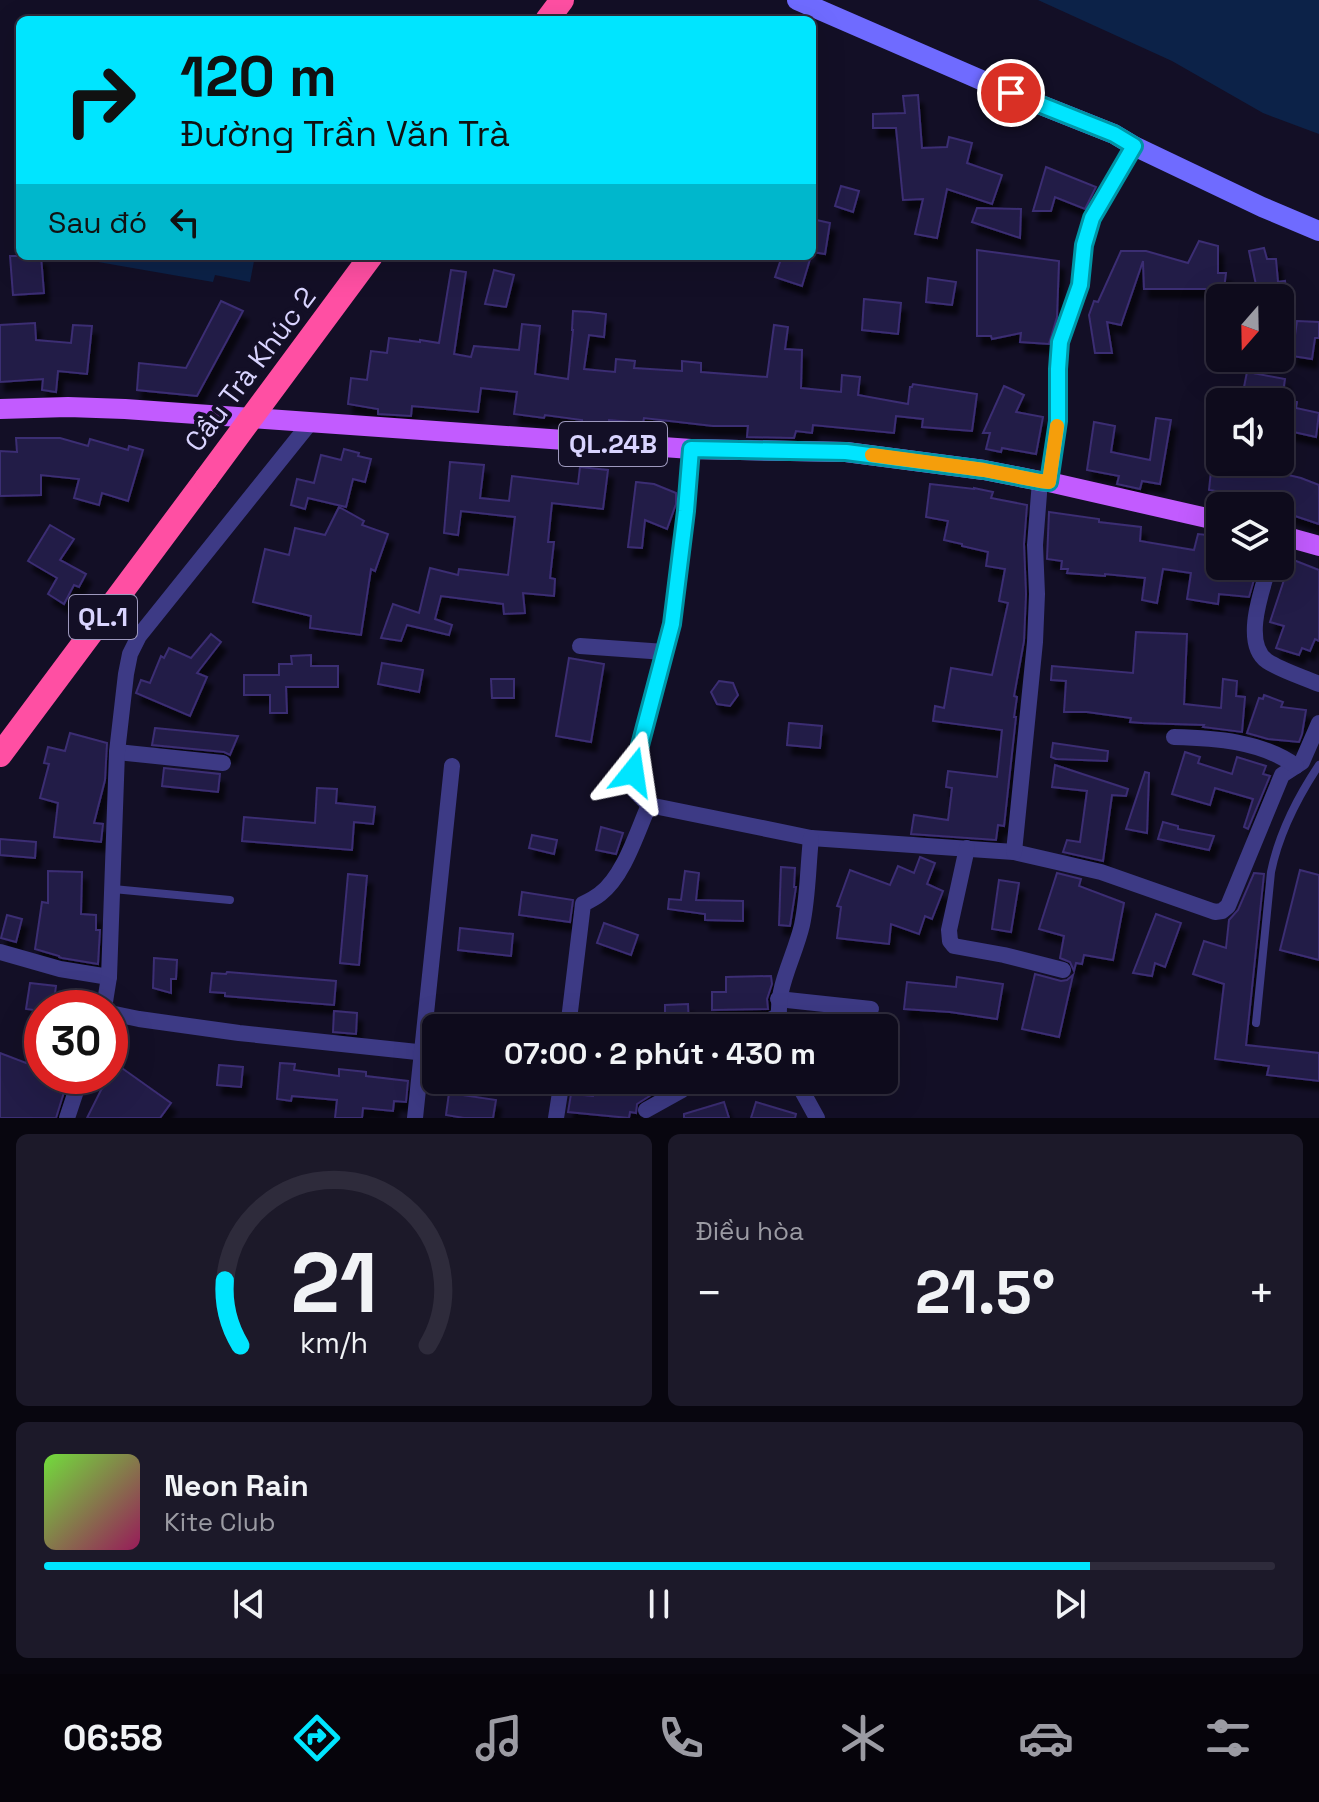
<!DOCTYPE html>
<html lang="vi">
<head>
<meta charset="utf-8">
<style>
  :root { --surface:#0e0b1c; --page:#1c1929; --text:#f1f3f6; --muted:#9b9ba3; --line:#2e2b3b; --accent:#00e5ff }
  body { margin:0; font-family:"Space Grotesk",sans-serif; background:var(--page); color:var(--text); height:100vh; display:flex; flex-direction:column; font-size:30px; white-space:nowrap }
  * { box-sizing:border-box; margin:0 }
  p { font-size:26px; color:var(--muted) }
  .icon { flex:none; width:44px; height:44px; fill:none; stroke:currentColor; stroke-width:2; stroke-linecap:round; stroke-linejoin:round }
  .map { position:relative; height:1118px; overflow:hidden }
  .drawer { display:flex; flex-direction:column; gap:16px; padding:16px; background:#08060f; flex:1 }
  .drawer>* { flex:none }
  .top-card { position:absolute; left:16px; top:16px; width:800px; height:244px; border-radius:12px; box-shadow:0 8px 32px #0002,0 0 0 2px var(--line); background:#00e5ff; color:#111; overflow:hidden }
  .needle { width:52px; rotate:200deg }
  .tools { position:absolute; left:1206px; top:284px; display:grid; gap:16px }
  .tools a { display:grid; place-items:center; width:88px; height:88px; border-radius:12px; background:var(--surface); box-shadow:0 8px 32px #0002,0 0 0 2px var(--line); font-size:40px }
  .speed { position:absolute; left:24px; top:990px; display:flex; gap:16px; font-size:40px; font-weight:700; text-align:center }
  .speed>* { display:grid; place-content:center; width:104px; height:104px; border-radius:50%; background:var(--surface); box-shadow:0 8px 32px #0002,0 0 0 2px var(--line); line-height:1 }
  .speed .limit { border:12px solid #d22; background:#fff; color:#111 }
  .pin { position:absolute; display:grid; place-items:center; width:68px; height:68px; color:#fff; margin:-34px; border:4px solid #fff; border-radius:50%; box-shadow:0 2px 8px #0007 }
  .me { position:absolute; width:88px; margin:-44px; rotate:15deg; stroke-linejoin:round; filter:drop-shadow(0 0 6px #0008) }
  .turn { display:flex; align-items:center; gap:28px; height:168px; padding:0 32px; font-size:36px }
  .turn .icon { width:104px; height:104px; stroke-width:2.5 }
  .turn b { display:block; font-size:56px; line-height:68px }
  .then { display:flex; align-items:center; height:76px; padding:0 32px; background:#0003; gap:16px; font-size:30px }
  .big { font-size:60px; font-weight:700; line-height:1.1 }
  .drawer .card { flex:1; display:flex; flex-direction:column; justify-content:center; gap:12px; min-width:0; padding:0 28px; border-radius:12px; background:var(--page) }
  .drawer .dial { align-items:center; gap:0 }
  .dial svg { height:208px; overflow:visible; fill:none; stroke:var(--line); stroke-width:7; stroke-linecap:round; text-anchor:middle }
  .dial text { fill:var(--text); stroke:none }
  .song { display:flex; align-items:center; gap:24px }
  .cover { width:96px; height:96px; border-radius:12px; background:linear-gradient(135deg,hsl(100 70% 55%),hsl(330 70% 35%)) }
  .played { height:8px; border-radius:4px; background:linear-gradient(90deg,var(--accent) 85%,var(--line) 85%) }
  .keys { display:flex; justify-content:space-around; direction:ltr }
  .heat { display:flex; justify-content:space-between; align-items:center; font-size:44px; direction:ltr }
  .drawer .tiles { flex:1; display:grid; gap:16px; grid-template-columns:1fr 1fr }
  .card:last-child { grid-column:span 2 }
  .trip { position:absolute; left:422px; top:1014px; width:476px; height:80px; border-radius:12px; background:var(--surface); box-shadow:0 8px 32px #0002,0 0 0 2px var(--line); font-weight:700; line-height:80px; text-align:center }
  .menu { display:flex; height:128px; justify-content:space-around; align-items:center; background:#06040b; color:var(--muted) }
  .menu .icon { width:56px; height:56px }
  .menu .on { color:var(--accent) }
  .menu b { font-size:36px; color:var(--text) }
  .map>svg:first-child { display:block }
  .water { fill:#0c2248 }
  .building { fill:#241b47; stroke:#3b2d73; stroke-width:2; filter:url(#shadow) }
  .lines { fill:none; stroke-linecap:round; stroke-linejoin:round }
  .lane { stroke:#3d3a85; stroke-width:8 }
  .street { stroke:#3d3a85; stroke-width:16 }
  .secondary { stroke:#6f6bff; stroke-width:20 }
  .primary { stroke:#c25bff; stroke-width:20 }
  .highway { stroke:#ff4fa3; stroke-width:24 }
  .highway-bridge { stroke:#ff4fa3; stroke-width:24 }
  .route-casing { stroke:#0095a6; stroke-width:20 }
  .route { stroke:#00e5ff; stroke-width:14 }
  .slow { stroke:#f59e0b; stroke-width:14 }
  .labels { text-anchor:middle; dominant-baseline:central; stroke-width:8; stroke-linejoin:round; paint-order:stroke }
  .shield { fill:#130f26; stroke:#9e99be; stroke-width:2 }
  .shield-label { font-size:26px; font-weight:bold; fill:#d9d4ff }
  .street-label { font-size:28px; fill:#d9d4ff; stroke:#130f26 }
</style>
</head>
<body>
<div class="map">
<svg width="1319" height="1118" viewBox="0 0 1319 1118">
  <defs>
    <filter id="shadow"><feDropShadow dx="5" dy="9" stdDeviation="2" flood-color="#0009"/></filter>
  </defs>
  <rect width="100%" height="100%" fill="#130f26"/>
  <g class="water">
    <polygon points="1038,0 1319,0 1319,134 1263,113 1172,61"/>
    <polygon points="99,256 255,256 250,282 215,275 213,282 98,262"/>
  </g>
  <g class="building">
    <polygon points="918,95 922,148 947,147 949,137 972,143 967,163 1002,175 992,204 947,189 937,238 915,234 923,199 903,200 896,128 873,128 873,114 905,113 903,96"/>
    <polygon points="1046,167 1096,187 1085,209 1055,197 1051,211 1033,211"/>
    <polygon points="841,186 859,191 853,212 835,206"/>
    <polygon points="977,208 1021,209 1020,238 972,222"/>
    <polygon points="812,219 830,223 825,254 812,252"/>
    <polygon points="1199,241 1218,246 1218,273 1226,273 1224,289 1144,289 1143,261 1121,325 1107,322 1112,353 1095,353 1089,315 1094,301 1098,302 1121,251 1146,251 1188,263"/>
    <polygon points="1264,248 1267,259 1276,259 1278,282 1285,281 1287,298 1227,298 1226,291 1256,285 1249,251"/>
    <polygon points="977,250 1059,261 1057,317 1049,344 1020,342 1021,333 992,339 991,336 977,336"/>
    <polygon points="10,256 41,256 44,293 13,295"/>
    <polygon points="782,256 811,256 802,286 775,277"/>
    <polygon points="451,270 466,272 454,354 471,357 474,346 519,350 522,324 540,326 535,374 568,379 573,330 572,330 573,311 590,312 606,314 604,337 589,335 584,369 615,372 616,359 635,361 634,368 682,371 682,361 701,363 701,372 767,377 774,325 788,327 785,349 802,350 801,388 841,392 842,375 860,377 858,395 908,404 910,387 912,387 913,384 977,394 972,431 922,427 923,419 896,416 894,433 813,425 812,433 796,431 794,438 747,437 748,426 713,426 644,418 643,423 609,420 609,426 582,423 582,420 545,415 544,418 514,414 517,392 481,388 478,412 412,406 411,416 378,414 378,409 348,404 351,378 367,380 371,351 387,353 389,338 420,342 420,340 439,343"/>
    <polygon points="494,270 514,275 506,307 485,304"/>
    <polygon points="928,278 956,282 952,305 926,302"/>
    <polygon points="864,299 901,303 898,334 862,330"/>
    <polygon points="221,301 243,311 197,396 137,390 139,363 186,368"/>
    <polygon points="1297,321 1319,322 1319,338 1315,338 1312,359 1292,356"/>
    <polygon points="35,323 36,340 71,343 73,325 92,326 87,374 58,371 56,392 42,390 43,379 0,382 0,325"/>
    <polygon points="1247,372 1285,379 1282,400 1297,402 1296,408 1319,413 1316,437 1280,429 1280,402 1241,402"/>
    <polygon points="1004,386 1024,395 1016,412 1043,417 1036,454 1002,448 1001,452 986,449 990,433 983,433"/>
    <polygon points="1156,418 1171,420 1160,484 1142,481 1140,489 1117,484 1119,476 1087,470 1094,422 1115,426 1111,452 1150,460"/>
    <polygon points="16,438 60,438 88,446 90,439 128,450 129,446 143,450 128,501 102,493 99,505 74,498 79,479 41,475 41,495 0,496 0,451 17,452"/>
    <polygon points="344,449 359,453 358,456 371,459 365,482 353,479 346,507 308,498 305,509 291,505 297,479 314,483 321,455 341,460"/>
    <polygon points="450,462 484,465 480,498 509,501 512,476 578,484 580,467 608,470 603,509 552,503 548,542 554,542 550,578 555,579 554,596 523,593 525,613 504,614 503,604 441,596 435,619 452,625 449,635 407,625 401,641 381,638 393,604 419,613 430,568 458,575 459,569 508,575 515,517 461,511 458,535 444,533"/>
    <polygon points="1212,462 1285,462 1284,474 1301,478 1319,485 1319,524 1280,511 1280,506 1248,506 1250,496 1209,490"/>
    <polygon points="636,482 654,484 676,493 676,504 667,529 645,520 642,548 628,547"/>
    <polygon points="930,484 974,489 974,488 993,492 991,498 1027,505 1024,544 1026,594 1024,641 1014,696 1017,697 1014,717 1016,717 1004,826 998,825 996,840 911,834 914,815 948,820 952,788 946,787 948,771 997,777 1002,730 933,721 935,706 944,708 951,668 992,675 1008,603 999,601 1005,569 986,566 988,552 962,546 962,544 944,540 948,521 926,517"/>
    <polygon points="339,507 364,521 362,525 388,534 375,571 371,569 361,635 310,628 311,616 253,602 265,549 289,555 295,528 325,535"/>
    <polygon points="1049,512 1099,519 1099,522 1141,527 1140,541 1194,550 1198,534 1216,536 1214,566 1258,566 1249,597 1219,594 1218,604 1187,599 1191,573 1163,569 1157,603 1142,600 1145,578 1105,574 1105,576 1067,573 1068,569 1061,569 1062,561 1047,559"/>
    <polygon points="50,525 74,539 60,560 86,574 79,587 74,585 64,604 48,594 57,578 28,561"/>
    <polygon points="1291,559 1319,570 1319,641 1315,639 1310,651 1302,648 1299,655 1276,648 1284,626 1270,622"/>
    <polygon points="1136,632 1187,634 1184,704 1221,708 1223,679 1237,681 1236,696 1245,697 1242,732 1203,727 1204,725 1142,723 1130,722 1131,718 1087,712 1064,712 1066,681 1051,680 1052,666 1133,673"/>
    <polygon points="211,634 221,642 197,673 207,677 190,716 136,693 141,680 150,683 161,656 164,658 169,648 191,658"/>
    <polygon points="311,655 311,666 338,666 338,687 286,687 287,713 270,713 270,695 244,695 244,675 279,675 279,664 292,664 291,656"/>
    <polygon points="569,658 604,664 591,742 556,736"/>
    <polygon points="382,663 423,670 419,692 378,684"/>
    <polygon points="491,679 514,679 514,698 492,698"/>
    <polygon points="719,681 733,683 738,695 730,706 717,704 711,692"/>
    <polygon points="1264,695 1283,702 1281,707 1306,710 1302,734 1299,742 1268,739 1247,733 1259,698 1263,699"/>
    <polygon points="789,723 822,726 820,748 787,745"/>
    <polygon points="155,728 238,736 230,755 224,752 152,745"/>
    <polygon points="70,733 107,743 105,780 94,823 103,824 101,842 54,837 58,803 40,798 49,764 44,763 48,747 65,751"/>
    <polygon points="1053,743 1108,751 1107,761 1056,759 1051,757"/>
    <polygon points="1185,752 1200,757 1198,763 1232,774 1237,757 1266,766 1263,774 1270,776 1248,829 1244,827 1253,799 1215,788 1210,805 1172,794"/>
    <polygon points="1055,765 1128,789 1126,796 1112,795 1103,861 1063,852 1067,840 1080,842 1087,791 1052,787"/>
    <polygon points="164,768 220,774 218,792 162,786"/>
    <polygon points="1145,772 1149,773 1147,833 1126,829"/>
    <polygon points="317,788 337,789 336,803 375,807 373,824 354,822 352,850 242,841 244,817 315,823"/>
    <polygon points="1163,822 1178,826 1178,829 1214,836 1209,850 1158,839"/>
    <polygon points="601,827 623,833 616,854 596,850"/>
    <polygon points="532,835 557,840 554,854 529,848"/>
    <polygon points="0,839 36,842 35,858 0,855"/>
    <polygon points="920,857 935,863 927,884 943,891 932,919 925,916 919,934 891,924 889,944 837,938 841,907 837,906 850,870 890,885 898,866 914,873"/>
    <polygon points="781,867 795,868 794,887 796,887 790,926 779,925"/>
    <polygon points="1300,870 1319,875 1319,960 1280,950"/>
    <polygon points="48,871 82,872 81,914 96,915 96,930 100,930 98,964 62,958 59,957 59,956 35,949 42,902 48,903"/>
    <polygon points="685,871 699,873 696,900 743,901 743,921 705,920 705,914 668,909 669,899 681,900"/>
    <polygon points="1057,873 1081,879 1079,886 1124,903 1113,960 1084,955 1082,964 1076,963 1074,971 1070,962 1060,958 1064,936 1039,929"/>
    <polygon points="1254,873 1264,874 1246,1045 1319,1053 1319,1081 1267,1075 1269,1066 1215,1059 1224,984 1193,974 1204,941 1226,948 1229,920 1238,910"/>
    <polygon points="348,874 367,876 359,965 340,963"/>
    <polygon points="999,880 1019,883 1011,932 992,929"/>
    <polygon points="522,892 573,900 570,922 519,915"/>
    <polygon points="1156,914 1181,923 1165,967 1155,963 1152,976 1133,973"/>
    <polygon points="7,915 22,919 16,942 1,938"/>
    <polygon points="604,923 638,935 631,955 597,943"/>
    <polygon points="460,928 513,934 511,956 458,950"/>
    <polygon points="154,958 177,960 176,979 171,979 171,993 153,988"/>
    <polygon points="227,972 336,981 334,1005 225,996 225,993 210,992 212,973 226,974"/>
    <polygon points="1035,974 1061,981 1067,980 1073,975 1059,1037 1022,1029"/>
    <polygon points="771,976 772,984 767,999 768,1009 712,1010 712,992 726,992 726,977"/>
    <polygon points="957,977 1003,984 997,1019 950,1012 904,1009 907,982 956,987"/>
    <polygon points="30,983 56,986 53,1008 42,1008 42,1011 26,1009"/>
    <polygon points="688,1004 689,1028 665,1028 665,1005"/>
    <polygon points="334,1011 357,1013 356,1034 333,1032"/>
    <polygon points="41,1024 42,1076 69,1076 56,1118 0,1118 0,1053 26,1063"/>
    <polygon points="280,1063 295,1064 294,1070 339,1076 339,1069 366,1072 366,1076 408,1081 406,1102 394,1101 393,1111 363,1108 362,1118 335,1118 337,1100 292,1096 291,1101 277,1099"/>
    <polygon points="219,1065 243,1067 241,1087 217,1085"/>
    <polygon points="119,1066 171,1103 160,1118 87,1118 101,1090"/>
    <polygon points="596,1080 627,1080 657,1085 656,1092 637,1104 636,1113 630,1112 629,1118 568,1112 571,1094 593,1096"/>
    <polygon points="449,1093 496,1100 493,1118 464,1118 446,1115"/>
    <polygon points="724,1102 729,1118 684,1118 684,1114"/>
    <polygon points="756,1102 796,1114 795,1118 751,1118"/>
  </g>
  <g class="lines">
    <g class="lane">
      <polyline points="113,889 230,900"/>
      <path d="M1256 1023 1271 872C1279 833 1297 798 1319 765"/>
    </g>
    <g class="street">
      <polyline points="691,449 686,511 672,624 633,772 635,791 649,805 811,838 1014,852 1101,872 1215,912 1222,911 1228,906 1282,775 1302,762 1319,723"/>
      <polyline points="1049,482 1058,421 1058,369 1060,342 1080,285 1084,245 1092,218 1134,146"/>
      <path d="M1269 566C1262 590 1242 643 1267 661 1282 671 1303 677 1319 684"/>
      <polyline points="580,646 665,652"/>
      <path d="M1174 737C1215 738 1261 741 1296 766"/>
      <polyline points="117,752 223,763"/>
      <polyline points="967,848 949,930 950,941 954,946 1004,955 1063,970"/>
      <polyline points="1014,852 1035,642 1037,594 1035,545 1040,481"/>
      <polyline points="0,952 60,969 109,977"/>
      <polyline points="778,999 871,1009"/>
      <polyline points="104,1008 109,977 117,752 126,674 130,654 139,636 310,423"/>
      <polyline points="110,1013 139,1019 239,1033 436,1054"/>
      <path d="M568 1028 583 904C589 901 595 898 600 894 624 876 637 832 649 805"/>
      <polyline points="754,1028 778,1016"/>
      <path d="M781 1028C772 992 794 960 802 925 808 897 808 866 811 838"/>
      <polyline points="796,1080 817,1118"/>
      <polyline points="646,1110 682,1090 695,1080"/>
      <polyline points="67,1118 81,1076"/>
      <polyline points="415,1118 452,766"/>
      <polyline points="556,1118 562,1080"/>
    </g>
    <polyline class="secondary" points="797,0 1011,93 1114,134 1134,146 1262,207 1319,231"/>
    <g class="primary">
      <polyline points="0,409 68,407 125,409 691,449 846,452 984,470 1040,481 1049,482 1220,521"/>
      <polyline points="1280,535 1319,546"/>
    </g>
    <g class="highway">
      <polyline points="547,20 562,0"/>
      <polyline points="0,755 206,479"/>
    </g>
    <polyline class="highway-bridge" points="206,479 371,256"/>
  </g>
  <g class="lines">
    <defs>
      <polyline id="route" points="633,772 672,624 686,511 691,449 846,452 984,470 1040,481 1049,482 1058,421 1058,369 1060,342 1080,285 1084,245 1092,218 1134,146 1114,134 1011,93"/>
    </defs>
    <use href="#route" class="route-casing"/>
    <use href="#route" class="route"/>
    <polyline class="slow" points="872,455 984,470 1040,481 1049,482 1057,426"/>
  </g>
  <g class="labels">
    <g class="shield">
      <rect x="559" y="422" width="108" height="44" rx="6"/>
      <rect x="69" y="595" width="68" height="44" rx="6"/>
    </g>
    <g class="shield-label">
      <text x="613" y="444">QL.24B</text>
      <text x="103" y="617">QL.1</text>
    </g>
    <g class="street-label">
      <text transform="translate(250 369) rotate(-53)">Cầu Trà Khúc 2</text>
    </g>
  </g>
</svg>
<div class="tools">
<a><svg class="needle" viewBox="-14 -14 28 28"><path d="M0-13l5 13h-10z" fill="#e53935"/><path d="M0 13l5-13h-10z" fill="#9b9ba3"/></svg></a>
<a><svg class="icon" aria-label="sound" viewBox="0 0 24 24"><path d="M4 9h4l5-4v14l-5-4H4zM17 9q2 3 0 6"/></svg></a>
<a><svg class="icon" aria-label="layers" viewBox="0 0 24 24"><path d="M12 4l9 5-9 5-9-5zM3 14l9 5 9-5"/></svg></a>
</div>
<div class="speed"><div class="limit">30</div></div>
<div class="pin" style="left:1011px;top:93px;background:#d93025"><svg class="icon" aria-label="arrive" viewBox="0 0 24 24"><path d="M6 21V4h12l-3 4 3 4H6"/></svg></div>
<svg class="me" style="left:633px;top:772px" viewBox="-20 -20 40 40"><path d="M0-17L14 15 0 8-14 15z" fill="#00e5ff" stroke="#fff" stroke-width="4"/></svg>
<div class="trip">07:00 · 2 phút · 430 m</div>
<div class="top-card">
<div class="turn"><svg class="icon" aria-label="right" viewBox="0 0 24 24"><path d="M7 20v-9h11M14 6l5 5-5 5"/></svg><div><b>120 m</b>Đường Trần Văn Trà</div></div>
<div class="then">Sau đó<svg class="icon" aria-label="left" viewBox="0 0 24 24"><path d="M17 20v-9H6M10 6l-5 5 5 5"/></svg></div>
</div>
</div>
<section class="drawer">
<div class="tiles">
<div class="card dial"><svg viewBox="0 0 100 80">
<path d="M14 69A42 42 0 1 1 86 69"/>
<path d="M14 69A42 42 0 0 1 8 44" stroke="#00e5ff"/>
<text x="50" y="56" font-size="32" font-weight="700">21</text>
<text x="50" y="72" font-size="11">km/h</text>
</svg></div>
<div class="card"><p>Điều hòa</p>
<div class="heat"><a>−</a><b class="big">21.5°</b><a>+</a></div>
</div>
<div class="card">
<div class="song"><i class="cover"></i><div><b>Neon Rain</b><p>Kite Club</p></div></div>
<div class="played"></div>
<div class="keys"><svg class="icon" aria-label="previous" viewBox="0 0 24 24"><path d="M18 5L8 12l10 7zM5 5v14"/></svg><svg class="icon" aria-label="pause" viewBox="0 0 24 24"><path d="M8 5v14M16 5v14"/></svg><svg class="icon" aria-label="next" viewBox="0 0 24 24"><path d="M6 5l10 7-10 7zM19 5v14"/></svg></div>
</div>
</div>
</section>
<nav class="menu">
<b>06:58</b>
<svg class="icon on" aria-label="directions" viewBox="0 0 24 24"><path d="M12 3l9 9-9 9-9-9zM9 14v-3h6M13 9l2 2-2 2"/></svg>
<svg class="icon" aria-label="music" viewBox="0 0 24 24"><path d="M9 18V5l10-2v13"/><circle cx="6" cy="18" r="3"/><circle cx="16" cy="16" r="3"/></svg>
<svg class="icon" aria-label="phone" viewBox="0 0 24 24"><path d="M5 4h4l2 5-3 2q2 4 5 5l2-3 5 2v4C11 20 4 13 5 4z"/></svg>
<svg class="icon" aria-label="climate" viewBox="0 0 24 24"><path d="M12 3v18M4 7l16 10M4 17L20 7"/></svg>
<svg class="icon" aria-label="car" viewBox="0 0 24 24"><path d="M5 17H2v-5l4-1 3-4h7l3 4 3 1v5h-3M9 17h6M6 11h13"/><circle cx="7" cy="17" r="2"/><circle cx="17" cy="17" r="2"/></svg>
<svg class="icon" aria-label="filters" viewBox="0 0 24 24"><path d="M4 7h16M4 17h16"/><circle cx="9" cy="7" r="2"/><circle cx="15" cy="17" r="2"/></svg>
</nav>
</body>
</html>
